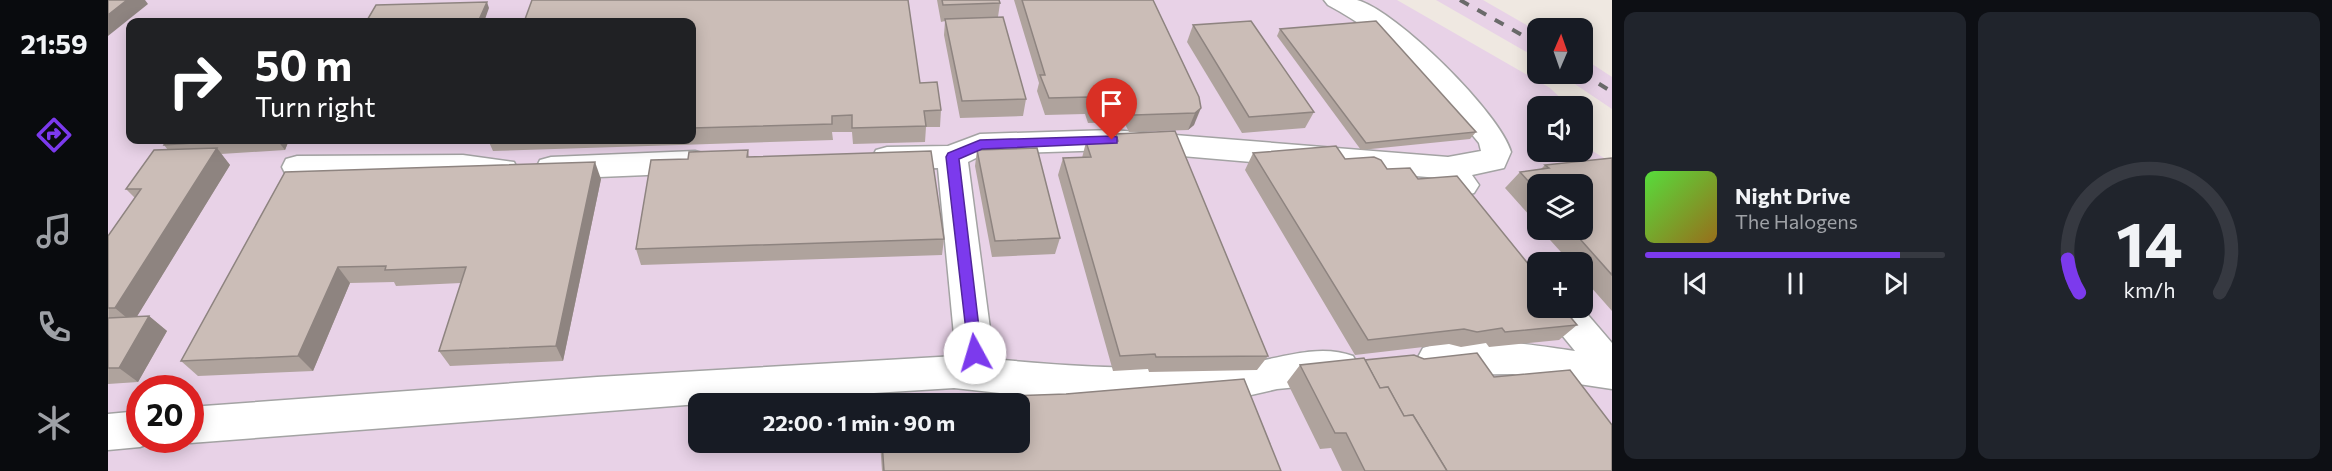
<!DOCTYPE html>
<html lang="en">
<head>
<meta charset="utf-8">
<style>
  :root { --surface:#171b24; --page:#20242c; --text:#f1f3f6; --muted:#9ea1a6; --line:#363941; --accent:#7c3aed }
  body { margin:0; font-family:Commissioner,sans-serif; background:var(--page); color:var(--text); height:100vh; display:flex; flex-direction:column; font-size:22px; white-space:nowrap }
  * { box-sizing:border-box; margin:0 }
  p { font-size:20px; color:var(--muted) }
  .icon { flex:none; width:33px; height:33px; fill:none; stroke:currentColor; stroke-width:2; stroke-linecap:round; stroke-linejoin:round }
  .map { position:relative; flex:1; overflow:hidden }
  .side { display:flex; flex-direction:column; gap:12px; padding:12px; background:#0d0f14; width:720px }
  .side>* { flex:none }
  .top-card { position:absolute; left:18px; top:18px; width:570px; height:126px; border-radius:12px; box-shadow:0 3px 15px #0003; background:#202124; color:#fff; overflow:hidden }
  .needle { width:39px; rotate:2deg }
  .buttons { position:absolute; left:1419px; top:18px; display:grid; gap:12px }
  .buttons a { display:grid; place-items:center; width:66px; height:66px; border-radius:12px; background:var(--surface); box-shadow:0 3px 15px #0003; font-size:30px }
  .speed { position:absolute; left:18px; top:375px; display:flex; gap:12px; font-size:30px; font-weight:700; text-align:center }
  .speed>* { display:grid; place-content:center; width:78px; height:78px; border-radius:50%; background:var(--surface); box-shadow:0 3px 15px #0003; line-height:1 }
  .speed .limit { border:9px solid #d22; background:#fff; color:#111 }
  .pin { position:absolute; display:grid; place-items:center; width:51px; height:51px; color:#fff; margin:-62px -26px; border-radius:50% 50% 50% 0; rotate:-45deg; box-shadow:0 0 6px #0007 }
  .pin .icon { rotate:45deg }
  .me { position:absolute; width:66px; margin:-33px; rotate:354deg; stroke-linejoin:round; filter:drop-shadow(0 0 4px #0008) }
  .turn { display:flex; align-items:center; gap:21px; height:126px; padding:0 30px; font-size:27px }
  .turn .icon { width:78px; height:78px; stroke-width:2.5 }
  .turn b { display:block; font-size:42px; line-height:51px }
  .side .tile { flex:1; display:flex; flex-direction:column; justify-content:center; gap:9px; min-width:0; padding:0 21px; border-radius:12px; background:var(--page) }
  .side .dial { align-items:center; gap:0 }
  .dial svg { height:156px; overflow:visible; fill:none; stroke:var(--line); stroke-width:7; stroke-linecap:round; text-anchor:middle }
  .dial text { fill:var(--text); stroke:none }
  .song { display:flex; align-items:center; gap:18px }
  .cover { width:72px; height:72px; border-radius:9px; background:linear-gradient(135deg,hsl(110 70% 55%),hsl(40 70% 35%)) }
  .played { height:6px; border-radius:3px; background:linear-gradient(90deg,var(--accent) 85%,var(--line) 85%) }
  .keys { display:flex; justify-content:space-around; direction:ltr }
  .side .tiles { flex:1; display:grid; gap:12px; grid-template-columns:repeat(2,1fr) }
  .trip { position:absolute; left:580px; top:393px; width:342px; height:60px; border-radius:12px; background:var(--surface); box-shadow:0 3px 15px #0003; font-weight:700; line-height:60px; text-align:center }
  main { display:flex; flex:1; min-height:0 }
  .menu { display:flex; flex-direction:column; width:108px; justify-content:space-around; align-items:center; background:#090b0e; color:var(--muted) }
  .menu .icon { width:42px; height:42px }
  .menu .selected { color:var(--accent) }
  .menu b { font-size:27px; color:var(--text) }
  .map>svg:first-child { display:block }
  .industrial { fill:#e8d2e7; fill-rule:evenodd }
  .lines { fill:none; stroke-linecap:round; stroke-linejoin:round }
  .minor-casing { stroke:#a3a3a3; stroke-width:3 }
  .minor { fill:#fff; fill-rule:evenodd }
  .rail { stroke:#6a6a6a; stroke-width:4; stroke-dasharray:10 10; stroke-linecap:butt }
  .wall { fill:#afa39d }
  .shaded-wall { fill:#8e8480 }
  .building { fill:#cbbdb7; stroke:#8e8480; stroke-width:1.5 }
  .route { fill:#7c3aed; stroke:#51269a; stroke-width:1.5 }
</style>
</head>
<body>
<main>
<nav class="menu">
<b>21:59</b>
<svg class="icon selected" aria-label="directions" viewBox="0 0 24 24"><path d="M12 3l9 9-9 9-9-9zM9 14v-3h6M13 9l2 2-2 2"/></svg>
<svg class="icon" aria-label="music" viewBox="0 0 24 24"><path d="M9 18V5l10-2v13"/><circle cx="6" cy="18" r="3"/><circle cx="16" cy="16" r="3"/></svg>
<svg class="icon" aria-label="phone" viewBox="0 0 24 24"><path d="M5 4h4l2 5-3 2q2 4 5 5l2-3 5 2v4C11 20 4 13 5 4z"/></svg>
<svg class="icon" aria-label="climate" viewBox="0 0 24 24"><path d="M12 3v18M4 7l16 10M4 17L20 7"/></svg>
</nav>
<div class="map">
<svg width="1504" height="471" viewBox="0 0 1504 471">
  <rect width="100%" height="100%" fill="#efe8e1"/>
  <g class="industrial">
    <path d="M0 0H1289L1442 88 1461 106H1430V152H1474L1475 145 1504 163V471H0ZM22 22H584V140H22ZM1430 184H1474V230H1430ZM1430 262H1474V308H1430ZM32 388H82V440H32ZM591 404H912V442H591Z"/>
    <polygon points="1328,0 1375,0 1429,31 1429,58"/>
    <polygon points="1475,58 1504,77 1504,109 1452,74 1474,74"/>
  </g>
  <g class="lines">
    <defs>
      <g id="minor">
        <path d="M1216 0C1226 0 1239 0 1249 0 1288 10 1393 114 1403 152L1396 168 1364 175 1371 185 1366 193C1348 198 1342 191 1331 178L1004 150 876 154 860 162 886 359C962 367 1043 370 1119 366 1159 364 1205 341 1245 356L1251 367 1245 378 1232 383 1169 389 1121 400 947 399 846 388 591 404 82 443 73 440H82V407L489 377 848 356 830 168 779 169 768 166 764 158 768 150 779 147 840 146 872 134 1004 130 1340 157 1373 151 1371 143C1325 86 1286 40 1220 5Z"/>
        <polygon points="587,151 598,154 602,162 598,170 587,173 443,179 432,176 428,168 432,160 443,157"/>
        <polygon points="355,155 406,162 410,170 406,178 395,181 355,177 189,178 178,175 174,167 178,159 189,156"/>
        <path d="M1436 308H1474L1504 343V389L1405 374 1328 375 1315 370 1309 359 1315 348C1356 333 1424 345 1467 351L1440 318Z"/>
        <polygon points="32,411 32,440 47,440 46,442 32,447 0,450 0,414"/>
      </g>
    </defs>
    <use href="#minor" class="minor-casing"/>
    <use href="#minor" class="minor"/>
    <g class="rail">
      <polyline points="1352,0 1430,44"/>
      <polyline points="1474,73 1504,92"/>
    </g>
  </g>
  <g class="wall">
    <polygon points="829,0 891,0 892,3 890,17 918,99 915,116 852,118 836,35 837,21 833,22"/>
    <polygon points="906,0 1045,0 1091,97 1086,125 1080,130 1021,132 1016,122 980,123 977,114 937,115 929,91 931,83"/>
    <polygon points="584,22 812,83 833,110 832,127 818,127 817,142 745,144 744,132 724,132 725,140 385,151 380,140 584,140"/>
    <polygon points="1085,25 1206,112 1197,128 1134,133 1079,42"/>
    <polygon points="1172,29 1368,132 1362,139 1253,150 1169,36"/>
    <polygon points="1008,134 1160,356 1149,370 1041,372 1040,369 1005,371 950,175 955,158 974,158 978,142 1005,141"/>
    <polygon points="59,140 181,140 177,150 113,154 122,165 29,316 41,316 59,331 30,382 0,384 0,236 27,198 18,189 60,150 56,145"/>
    <polygon points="640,150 641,157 836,239 834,255 533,265 528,249 580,159"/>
    <polygon points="869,150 952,238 947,254 884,257 867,166"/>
    <polygon points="1145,153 1237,159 1279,169 1310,179 1469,325 1451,340 1381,347 1378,343 1353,347 1341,344 1247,355 1137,170"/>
    <polygon points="1504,158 1504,311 1474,277 1474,262 1462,262 1433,230 1474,230 1430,184 1430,225 1397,188 1412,172 1433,169 1437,165"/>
    <polygon points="177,172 493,179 455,361 342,366 331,351 353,283 288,286 286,282 242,283 205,371 90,376 73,361"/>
    <polygon points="1316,359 1386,377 1504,471 1234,471 1223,448 1212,449 1179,382 1192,365 1257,360"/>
    <polygon points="1136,379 1173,471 774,471 772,442 912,442 912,404 846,404 847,398 958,394"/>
  </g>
  <g class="shaded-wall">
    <polygon points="19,0 37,0 40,4 0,36 0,15"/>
    <polygon points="379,2 381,8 376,22 370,22"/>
    <polygon points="1093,108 1086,125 1080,130 1087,113"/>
    <polygon points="169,140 181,140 177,150"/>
    <polygon points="109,148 122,165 25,323 7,308"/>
    <polygon points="487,162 493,179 455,361 448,346"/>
    <polygon points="230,267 242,283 205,371 190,356"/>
    <polygon points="41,316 59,331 30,382 11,368"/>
  </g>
  <g class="building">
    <polygon points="0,0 19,0 0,15"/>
    <polygon points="424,0 800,0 812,83 829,82 833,110 816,111 818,126 744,128 744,115 724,116 724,124 584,128 584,22 416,22"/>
    <polygon points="834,0 891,0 892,3 835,5"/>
    <polygon points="914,0 1045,0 1091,97 1093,108 1087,113 1026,115 1022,105 985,106 981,97 941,98 932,75 937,75"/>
    <polygon points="379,2 370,22 258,22 268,5"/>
    <polygon points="895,17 918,99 854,101 837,19"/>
    <polygon points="1143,21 1206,112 1141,117 1085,25"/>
    <polygon points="1268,21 1368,132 1258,143 1172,29"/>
    <polygon points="1067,131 1160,356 1048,357 1047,354 1012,356 955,158 983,157 978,142 1010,141 1008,134"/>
    <polygon points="59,140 132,140 56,145"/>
    <polygon points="1228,146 1237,159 1266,157 1273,160 1279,169 1302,168 1310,179 1349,176 1430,276 1430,308 1455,308 1469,325 1397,332 1394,328 1369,332 1356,329 1260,340 1145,153"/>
    <polygon points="109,148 7,308 0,308 0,236 33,189 18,189 46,150"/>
    <polygon points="929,148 952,238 887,241 869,150"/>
    <polygon points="640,150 639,157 823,151 836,239 528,249 543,160 580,159 581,152"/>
    <polygon points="1504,158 1504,275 1464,230 1474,230 1474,184 1430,184 1430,192 1412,172 1441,168 1437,165"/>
    <polygon points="487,162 448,346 331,351 358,267 277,270 278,266 230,267 190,356 73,361 177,172"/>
    <polygon points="41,316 11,368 0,368 0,318"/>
    <polygon points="1369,353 1386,377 1462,370 1504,425 1504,471 1339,471 1305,415 1296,416 1280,387 1272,388 1257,360 1306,355 1316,359"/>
    <polygon points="1256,358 1272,388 1280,387 1296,416 1305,415 1339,471 1257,471 1238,433 1227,433 1192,365"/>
    <polygon points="1136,379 1173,471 776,471 774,442 912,442 912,404 848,404 847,398 958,394"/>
  </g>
  <polygon class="route" points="1004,136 1009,137 1009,143 874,149 851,159 874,353 867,359 861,357 838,157 840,153 872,140"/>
</svg>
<div class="buttons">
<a><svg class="needle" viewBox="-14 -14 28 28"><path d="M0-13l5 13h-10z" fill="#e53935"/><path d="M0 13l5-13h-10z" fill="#9ea1a6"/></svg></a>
<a><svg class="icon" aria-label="sound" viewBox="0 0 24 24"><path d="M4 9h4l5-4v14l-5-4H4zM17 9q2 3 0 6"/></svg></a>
<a><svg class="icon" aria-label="layers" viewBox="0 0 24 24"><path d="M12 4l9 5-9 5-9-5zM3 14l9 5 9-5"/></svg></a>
<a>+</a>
</div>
<div class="speed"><div class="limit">20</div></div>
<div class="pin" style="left:1004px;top:140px;background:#d93025"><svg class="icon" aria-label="arrive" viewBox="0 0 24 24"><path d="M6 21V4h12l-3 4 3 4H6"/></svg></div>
<svg class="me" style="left:867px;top:353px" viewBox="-20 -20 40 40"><circle r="19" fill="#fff"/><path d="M0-13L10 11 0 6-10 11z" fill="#7c3aed"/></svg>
<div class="trip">22:00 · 1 min · 90 m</div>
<div class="top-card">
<div class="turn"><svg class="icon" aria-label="right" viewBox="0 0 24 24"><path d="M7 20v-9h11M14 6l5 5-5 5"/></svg><div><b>50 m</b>Turn right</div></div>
</div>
</div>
<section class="side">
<div class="tiles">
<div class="tile">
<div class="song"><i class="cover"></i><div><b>Night Drive</b><p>The Halogens</p></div></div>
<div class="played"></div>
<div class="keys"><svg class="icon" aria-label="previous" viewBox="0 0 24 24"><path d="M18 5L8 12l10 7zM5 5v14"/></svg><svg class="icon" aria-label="pause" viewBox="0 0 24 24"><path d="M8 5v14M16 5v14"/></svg><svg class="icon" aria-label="next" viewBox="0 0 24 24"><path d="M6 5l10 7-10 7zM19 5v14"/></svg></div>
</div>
<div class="tile dial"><svg viewBox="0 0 100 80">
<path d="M14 69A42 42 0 1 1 86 69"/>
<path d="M14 69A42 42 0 0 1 8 52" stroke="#7c3aed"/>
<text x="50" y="56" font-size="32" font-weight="700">14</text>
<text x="50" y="72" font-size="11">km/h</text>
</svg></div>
</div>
</section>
</main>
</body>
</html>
